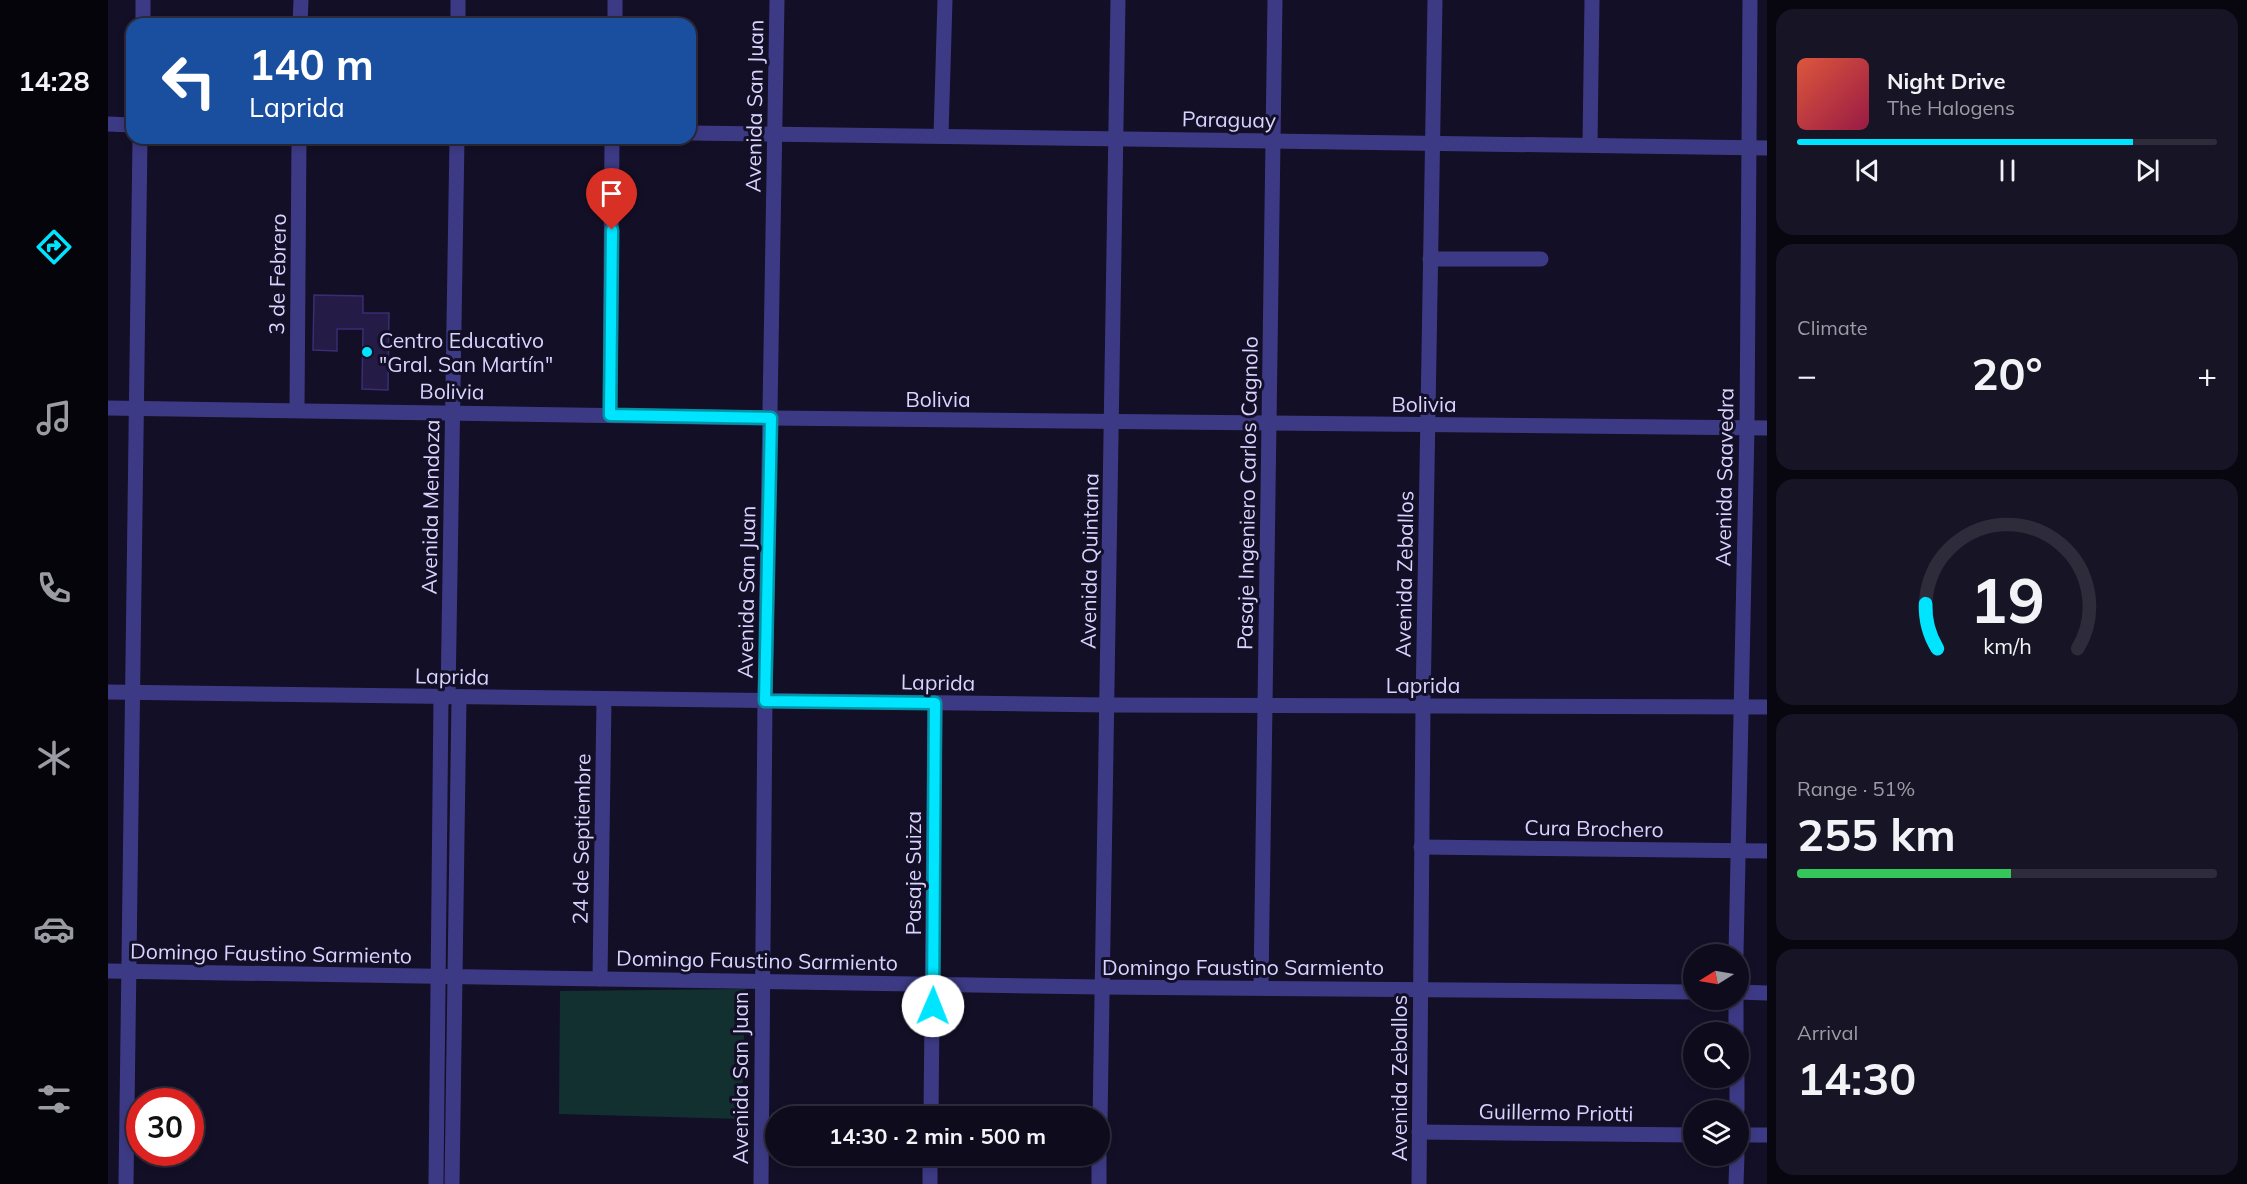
<!DOCTYPE html>
<html lang="en">
<head>
<meta charset="utf-8">
<style>
  :root { --surface:#0e0b1c; --page:#171425; --text:#f1f3f6; --muted:#9b9ba3; --line:#2e2b3b; --accent:#00e5ff }
  body { margin:0; font-family:Mulish,sans-serif; background:var(--page); color:var(--text); height:100vh; display:flex; flex-direction:column; font-size:22px; white-space:nowrap }
  * { box-sizing:border-box; margin:0 }
  p { font-size:20px; color:var(--muted) }
  .icon { flex:none; width:33px; height:33px; fill:none; stroke:currentColor; stroke-width:2; stroke-linecap:round; stroke-linejoin:round }
  .map { position:relative; flex:1; overflow:hidden }
  .panel { display:flex; flex-direction:column; gap:9px; padding:9px; background:#08060f; width:480px }
  .panel>* { flex:none }
  .guide { position:absolute; left:18px; top:18px; width:570px; height:126px; border-radius:18px; box-shadow:0 3px 9px #0003,0 0 0 2px var(--line); background:#1a4fa0; color:#fff; overflow:hidden }
  .needle { width:39px; rotate:259deg }
  .buttons { position:absolute; left:1575px; top:944px; display:grid; gap:12px }
  .buttons a { display:grid; place-items:center; width:66px; height:66px; border-radius:50%; background:var(--surface); box-shadow:0 3px 9px #0003,0 0 0 2px var(--line); font-size:30px }
  .speed { position:absolute; left:18px; top:1088px; display:flex; gap:12px; font-size:30px; font-weight:700; text-align:center }
  .speed>* { display:grid; place-content:center; width:78px; height:78px; border-radius:50%; background:var(--surface); box-shadow:0 3px 9px #0003,0 0 0 2px var(--line); line-height:1 }
  .speed .limit { border:9px solid #d22; background:#fff; color:#111 }
  .pin { position:absolute; display:grid; place-items:center; width:51px; height:51px; color:#fff; margin:-62px -26px; border-radius:50% 50% 50% 0; rotate:-45deg; box-shadow:0 0 6px #0007 }
  .pin .icon { rotate:45deg }
  .me { position:absolute; width:66px; margin:-33px; rotate:1deg; stroke-linejoin:round; filter:drop-shadow(0 0 4px #0008) }
  .turn { display:flex; align-items:center; gap:21px; height:126px; padding:0 24px; font-size:27px }
  .turn .icon { width:78px; height:78px; stroke-width:2.5 }
  .turn b { display:block; font-size:42px; line-height:51px }
  .big { font-size:45px; font-weight:700; line-height:1.1 }
  .panel .widget { flex:1; display:flex; flex-direction:column; justify-content:center; gap:9px; min-width:0; padding:0 21px; border-radius:18px; background:var(--page) }
  .panel .dial { align-items:center; gap:0 }
  .dial svg { height:156px; overflow:visible; fill:none; stroke:var(--line); stroke-width:7; stroke-linecap:round; text-anchor:middle }
  .dial text { fill:var(--text); stroke:none }
  .song { display:flex; align-items:center; gap:18px }
  .cover { width:72px; height:72px; border-radius:9px; background:linear-gradient(135deg,hsl(10 70% 55%),hsl(340 70% 35%)) }
  .played { height:6px; border-radius:3px; background:linear-gradient(90deg,var(--accent) 80%,var(--line) 80%) }
  .keys { display:flex; justify-content:space-around; direction:ltr }
  .heat { display:flex; justify-content:space-between; align-items:center; font-size:33px; direction:ltr }
  .charge { height:9px; border-radius:4px; background:linear-gradient(90deg,#34c759 51%,var(--line) 0) }
  .trip { position:absolute; left:657px; top:1106px; width:345px; height:60px; border-radius:30px; background:var(--surface); box-shadow:0 3px 9px #0003,0 0 0 2px var(--line); font-weight:700; line-height:60px; text-align:center }
  main { display:flex; flex:1; min-height:0 }
  .menu { display:flex; flex-direction:column; width:108px; justify-content:space-around; align-items:center; background:#06040b; color:var(--muted) }
  .menu .icon { width:42px; height:42px }
  .menu .selected { color:var(--accent) }
  .menu b { font-size:27px; color:var(--text) }
  .map>svg:first-child { display:block }
  .green { fill:#12302f }
  .building { fill:#241b47; stroke:#3b2d73; stroke-width:1.5 }
  .lines { fill:none; stroke-linecap:round; stroke-linejoin:round }
  .minor { stroke:#3d3a85; stroke-width:15 }
  .route-casing { stroke:#0095a6; stroke-width:15 }
  .route { stroke:#00e5ff; stroke-width:10 }
  .poi-dot { fill:#00e5ff; stroke:#130f26; stroke-width:2 }
  .labels { text-anchor:middle; dominant-baseline:central; stroke-width:6; stroke-linejoin:round; paint-order:stroke }
  .street-label { font-size:21px; fill:#d9d4ff; stroke:#130f26 }
  .poi-label { font-size:21px; fill:#d9d4ff; stroke:#130f26; text-anchor:start }
</style>
</head>
<body>
<main>
<nav class="menu">
<b>14:28</b>
<svg class="icon selected" aria-label="directions" viewBox="0 0 24 24"><path d="M12 3l9 9-9 9-9-9zM9 14v-3h6M13 9l2 2-2 2"/></svg>
<svg class="icon" aria-label="music" viewBox="0 0 24 24"><path d="M9 18V5l10-2v13"/><circle cx="6" cy="18" r="3"/><circle cx="16" cy="16" r="3"/></svg>
<svg class="icon" aria-label="phone" viewBox="0 0 24 24"><path d="M5 4h4l2 5-3 2q2 4 5 5l2-3 5 2v4C11 20 4 13 5 4z"/></svg>
<svg class="icon" aria-label="climate" viewBox="0 0 24 24"><path d="M12 3v18M4 7l16 10M4 17L20 7"/></svg>
<svg class="icon" aria-label="car" viewBox="0 0 24 24"><path d="M5 17H2v-5l4-1 3-4h7l3 4 3 1v5h-3M9 17h6M6 11h13"/><circle cx="7" cy="17" r="2"/><circle cx="17" cy="17" r="2"/></svg>
<svg class="icon" aria-label="filters" viewBox="0 0 24 24"><path d="M4 7h16M4 17h16"/><circle cx="9" cy="7" r="2"/><circle cx="15" cy="17" r="2"/></svg>
</nav>
<div class="map">
<svg width="1659" height="1184" viewBox="0 0 1659 1184">
  <rect width="100%" height="100%" fill="#130f26"/>
  <polygon class="green" points="637,989 634,1119 451,1114 452,991"/>
  <polygon class="building" points="206,295 255,296 255,313 281,313 280,390 254,389 255,329 229,329 229,351 205,350"/>
  <g class="lines">
    <g class="minor">
      <polyline points="35,24 35,0"/>
      <polyline points="192,24 193,0"/>
      <polyline points="350,24 350,0"/>
      <polyline points="507,24 507,0"/>
      <polyline points="0,124 24,125"/>
      <polyline points="582,133 1659,148"/>
      <polyline points="833,135 837,0"/>
      <polyline points="1482,144 1484,0"/>
      <polyline points="1322,259 1433,259"/>
      <polyline points="0,408 663,418 1659,428"/>
      <polyline points="189,410 191,138"/>
      <polyline points="502,415 504,138"/>
      <polyline points="0,692 999,705 1659,707"/>
      <polyline points="340,697 349,138"/>
      <polyline points="1313,847 1659,851"/>
      <polyline points="1628,954 1639,428 1642,0"/>
      <polyline points="0,971 993,987 1586,992"/>
      <polyline points="492,979 496,699"/>
      <polyline points="1153,987 1167,0"/>
      <polyline points="1630,992 1659,993"/>
      <polyline points="1628,999 1628,1032"/>
      <polyline points="1629,1077 1629,1110"/>
      <polyline points="823,1116 827,703"/>
      <polyline points="992,1122 1010,0"/>
      <polyline points="1311,1132 1586,1135"/>
      <polyline points="1630,1135 1659,1135"/>
      <polyline points="18,1184 32,138"/>
      <polyline points="328,1184 333,697"/>
      <polyline points="344,1184 351,698"/>
      <polyline points="653,1184 657,701 669,0"/>
      <polyline points="822,1184 822,1155"/>
      <polyline points="991,1184 991,1155"/>
      <polyline points="1311,1184 1315,706 1327,0"/>
      <polyline points="1628,1184 1629,1155"/>
    </g>
  </g>
  <g class="lines">
    <defs>
      <polyline id="route" points="504,230 502,415 663,418 657,701 827,703 825,1006"/>
    </defs>
    <use href="#route" class="route-casing"/>
    <use href="#route" class="route"/>
  </g>
  <circle class="poi-dot" cx="259" cy="352" r="6"/>
  <g class="labels">
    <g class="street-label">
      <text transform="translate(646 106) rotate(-89)">Avenida San Juan</text>
      <text transform="translate(1121 119) rotate(1)">Paraguay</text>
      <text transform="translate(169 274) rotate(-89)">3 de Febrero</text>
      <text transform="translate(344 391) rotate(1)">Bolivia</text>
      <text x="830" y="399">Bolivia</text>
      <text x="1316" y="404">Bolivia</text>
      <text transform="translate(1616 477) rotate(-89)">Avenida Saavedra</text>
      <text transform="translate(1139 493) rotate(-89)">Pasaje Ingeniero Carlos Cagnolo</text>
      <text transform="translate(322 507) rotate(-89)">Avenida Mendoza</text>
      <text transform="translate(981 561) rotate(-89)">Avenida Quintana</text>
      <text transform="translate(1296 574) rotate(-89)">Avenida Zeballos</text>
      <text transform="translate(638 592) rotate(-89)">Avenida San Juan</text>
      <text transform="translate(344 676) rotate(1)">Laprida</text>
      <text transform="translate(830 682) rotate(1)">Laprida</text>
      <text x="1315" y="685">Laprida</text>
      <text transform="translate(1486 828) rotate(1)">Cura Brochero</text>
      <text transform="translate(473 839) rotate(-89)">24 de Septiembre</text>
      <text transform="translate(805 873) rotate(-90)">Pasaje Suiza</text>
      <text transform="translate(163 953) rotate(1)">Domingo Faustino Sarmiento</text>
      <text transform="translate(649 960) rotate(1)">Domingo Faustino Sarmiento</text>
      <text x="1135" y="967">Domingo Faustino Sarmiento</text>
      <text transform="translate(632 1078) rotate(-90)">Avenida San Juan</text>
      <text transform="translate(1291 1078) rotate(-90)">Avenida Zeballos</text>
      <text transform="translate(1448 1112) rotate(1)">Guillermo Priotti</text>
    </g>
    <g class="poi-label">
      <text x="271" y="340">Centro Educativo<tspan x="271" dy="24">"Gral. San Martín"</tspan></text>
    </g>
  </g>
</svg>
<div class="buttons">
<a><svg class="needle" viewBox="-14 -14 28 28"><path d="M0-13l5 13h-10z" fill="#e53935"/><path d="M0 13l5-13h-10z" fill="#9b9ba3"/></svg></a>
<a><svg class="icon" aria-label="search" viewBox="0 0 24 24"><circle cx="10" cy="10" r="6"/><path d="M15 15l6 6"/></svg></a>
<a><svg class="icon" aria-label="layers" viewBox="0 0 24 24"><path d="M12 4l9 5-9 5-9-5zM3 14l9 5 9-5"/></svg></a>
</div>
<div class="speed"><div class="limit">30</div></div>
<div class="pin" style="left:504px;top:230px;background:#d93025"><svg class="icon" aria-label="arrive" viewBox="0 0 24 24"><path d="M6 21V4h12l-3 4 3 4H6"/></svg></div>
<svg class="me" style="left:825px;top:1006px" viewBox="-20 -20 40 40"><circle r="19" fill="#fff"/><path d="M0-13L10 11 0 6-10 11z" fill="#00e5ff"/></svg>
<div class="trip">14:30 · 2 min · 500 m</div>
<div class="guide">
<div class="turn"><svg class="icon" aria-label="left" viewBox="0 0 24 24"><path d="M17 20v-9H6M10 6l-5 5 5 5"/></svg><div><b>140 m</b>Laprida</div></div>
</div>
</div>
<section class="panel">
<div class="widget">
<div class="song"><i class="cover"></i><div><b>Night Drive</b><p>The Halogens</p></div></div>
<div class="played"></div>
<div class="keys"><svg class="icon" aria-label="previous" viewBox="0 0 24 24"><path d="M18 5L8 12l10 7zM5 5v14"/></svg><svg class="icon" aria-label="pause" viewBox="0 0 24 24"><path d="M8 5v14M16 5v14"/></svg><svg class="icon" aria-label="next" viewBox="0 0 24 24"><path d="M6 5l10 7-10 7zM19 5v14"/></svg></div>
</div>
<div class="widget"><p>Climate</p>
<div class="heat"><a>−</a><b class="big">20°</b><a>+</a></div>
</div>
<div class="widget dial"><svg viewBox="0 0 100 80">
<path d="M14 69A42 42 0 1 1 86 69"/>
<path d="M14 69A42 42 0 0 1 8 46" stroke="#00e5ff"/>
<text x="50" y="56" font-size="32" font-weight="700">19</text>
<text x="50" y="72" font-size="11">km/h</text>
</svg></div>
<div class="widget"><p>Range · 51%</p><b class="big">255 km</b><div class="charge"></div></div>
<div class="widget"><p>Arrival</p><b class="big">14:30</b></div>
</section>
</main>
</body>
</html>
